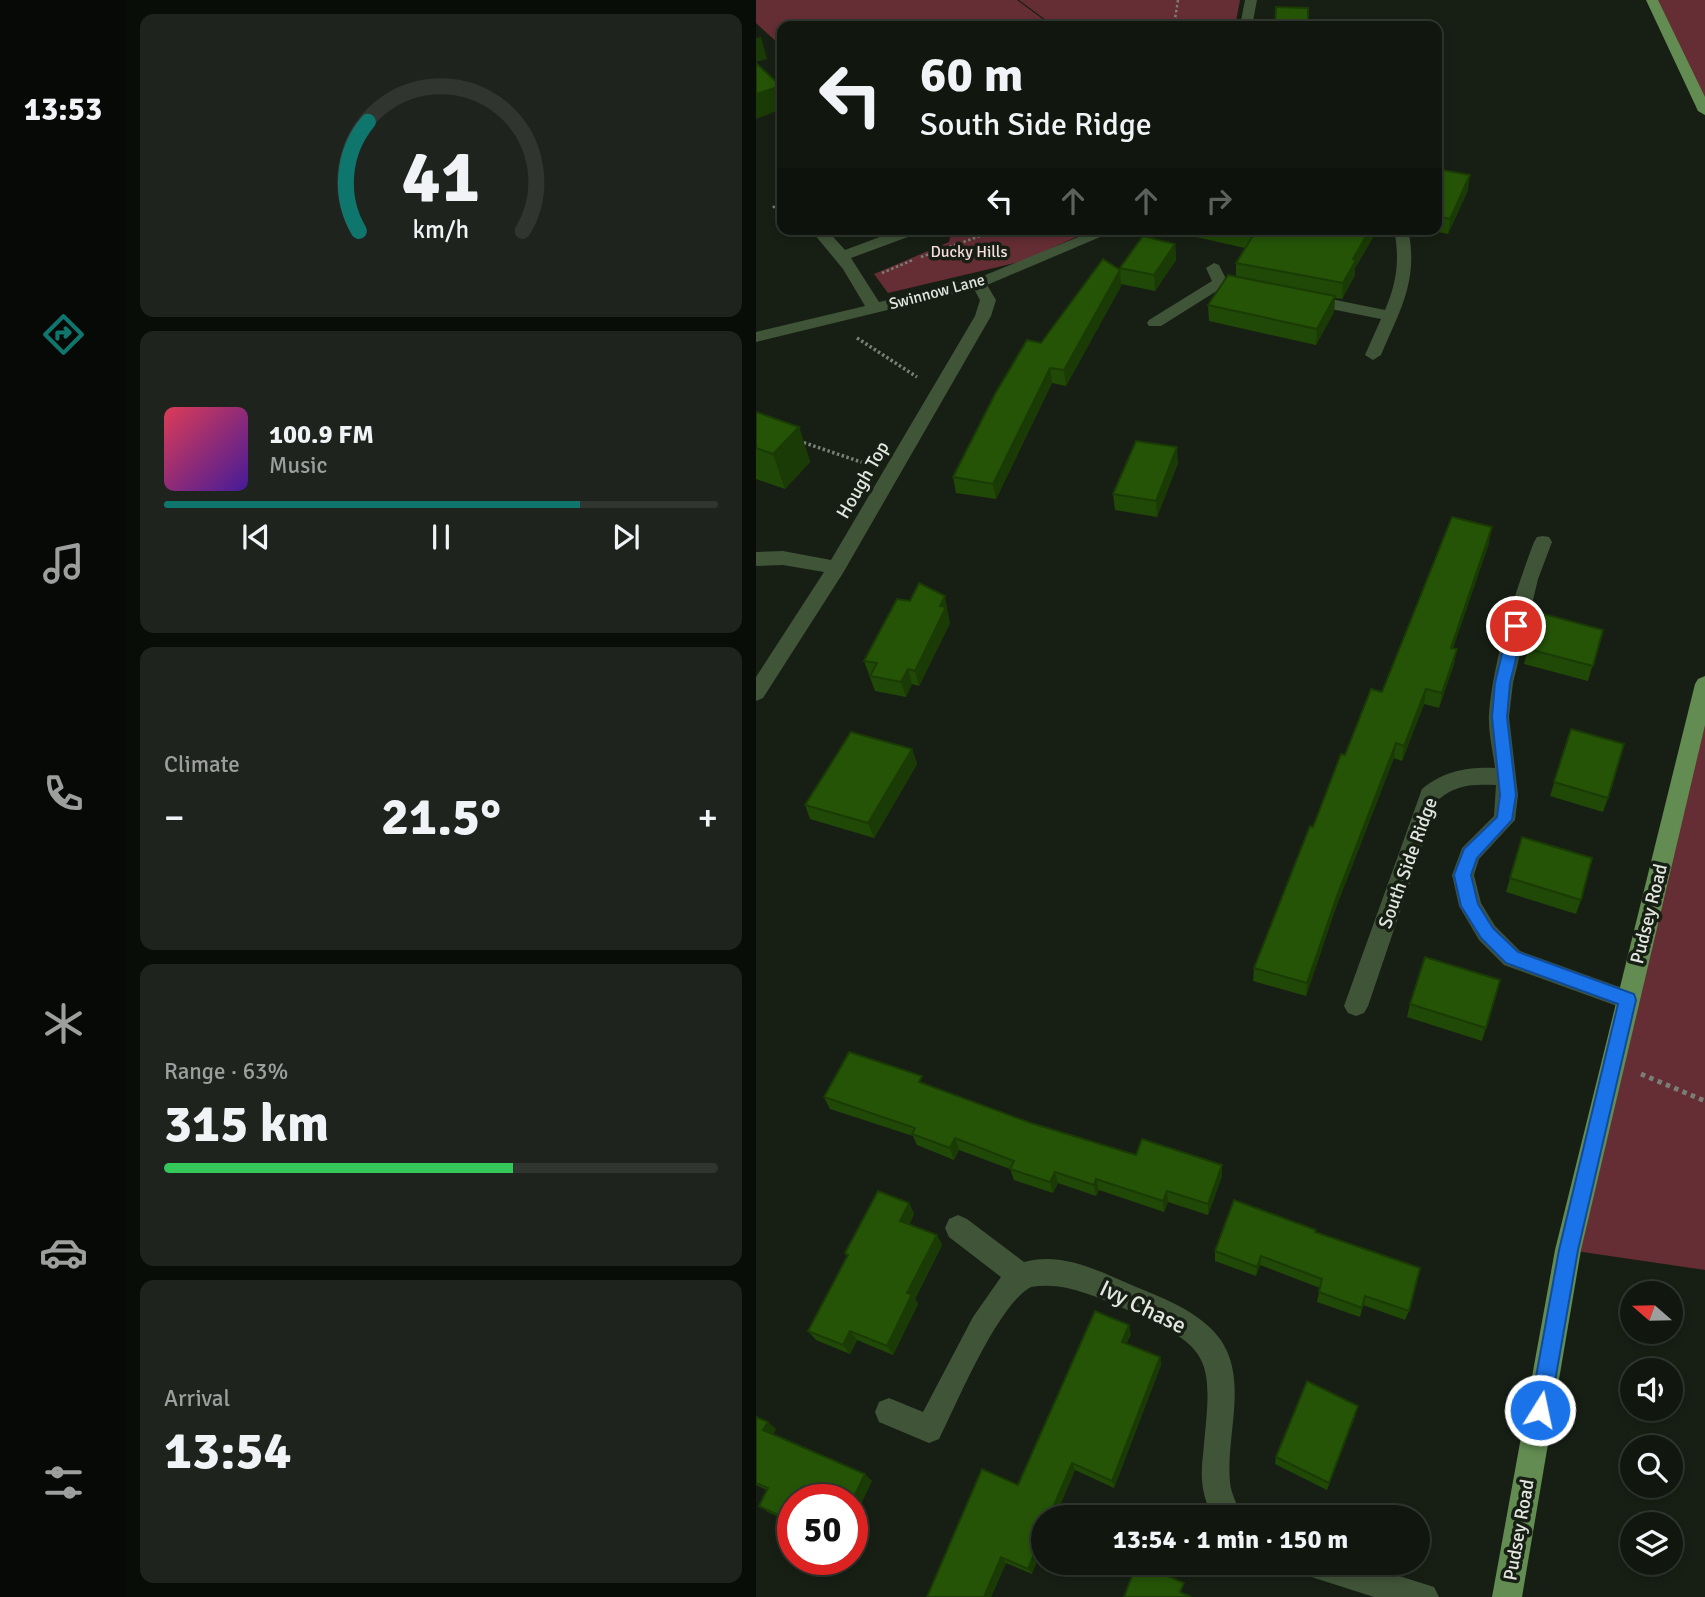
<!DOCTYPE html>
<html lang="en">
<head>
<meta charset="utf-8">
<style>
  :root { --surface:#11170f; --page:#1e241d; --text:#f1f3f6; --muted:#9c9f9e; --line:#30362f; --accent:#0f766e }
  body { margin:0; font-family:Signika,sans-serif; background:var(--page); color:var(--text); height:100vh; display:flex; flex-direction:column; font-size:26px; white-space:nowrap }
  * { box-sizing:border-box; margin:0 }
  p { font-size:23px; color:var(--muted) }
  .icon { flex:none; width:38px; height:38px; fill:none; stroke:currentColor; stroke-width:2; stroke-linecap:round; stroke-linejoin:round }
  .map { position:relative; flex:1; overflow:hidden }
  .sheet { display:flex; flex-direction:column; gap:14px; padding:14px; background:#090d08; width:630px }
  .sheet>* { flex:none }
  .guide { position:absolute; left:21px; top:21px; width:665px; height:214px; border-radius:14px; box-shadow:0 4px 10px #0003,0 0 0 2px var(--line); background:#11170f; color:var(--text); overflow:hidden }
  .needle { width:46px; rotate:290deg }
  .buttons { position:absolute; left:864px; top:1281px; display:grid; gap:14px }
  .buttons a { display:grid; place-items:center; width:63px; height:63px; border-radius:50%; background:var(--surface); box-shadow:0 4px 10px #0003,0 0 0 2px var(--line); font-size:35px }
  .speed { position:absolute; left:21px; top:1484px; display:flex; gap:14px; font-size:35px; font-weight:700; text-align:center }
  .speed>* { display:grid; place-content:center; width:91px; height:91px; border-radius:50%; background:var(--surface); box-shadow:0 4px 10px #0003,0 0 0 2px var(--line); line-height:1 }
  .speed .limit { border:10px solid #d22; background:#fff; color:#111 }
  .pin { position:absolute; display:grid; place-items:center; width:60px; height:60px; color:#fff; margin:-30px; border:4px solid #fff; border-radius:50%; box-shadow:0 2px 7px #0007 }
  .me { position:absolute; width:77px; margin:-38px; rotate:10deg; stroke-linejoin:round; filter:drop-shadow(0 0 5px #0008) }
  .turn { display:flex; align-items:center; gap:24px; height:147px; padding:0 28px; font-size:32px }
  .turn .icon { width:91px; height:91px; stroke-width:2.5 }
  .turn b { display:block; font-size:49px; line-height:60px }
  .lanes { display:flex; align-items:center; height:66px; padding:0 28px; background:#0003; justify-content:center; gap:35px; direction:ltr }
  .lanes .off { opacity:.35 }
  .big { font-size:52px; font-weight:800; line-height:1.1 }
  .sheet .tile { flex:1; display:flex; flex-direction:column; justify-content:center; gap:10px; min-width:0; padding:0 24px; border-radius:14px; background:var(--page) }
  .sheet .dial { align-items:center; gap:0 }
  .dial svg { height:182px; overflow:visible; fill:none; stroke:var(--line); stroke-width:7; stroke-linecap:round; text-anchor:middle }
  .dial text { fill:var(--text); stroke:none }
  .song { display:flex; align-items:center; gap:21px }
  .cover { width:84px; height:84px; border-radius:10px; background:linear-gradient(135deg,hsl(350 70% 55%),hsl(260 70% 35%)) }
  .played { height:7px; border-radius:4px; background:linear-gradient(90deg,var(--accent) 75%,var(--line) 75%) }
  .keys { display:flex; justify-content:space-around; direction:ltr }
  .heat { display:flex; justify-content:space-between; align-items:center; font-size:38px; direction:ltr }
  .charge { height:10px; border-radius:5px; background:linear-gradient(90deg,#34c759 63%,var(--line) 0) }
  .trip { position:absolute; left:275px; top:1505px; width:399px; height:70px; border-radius:35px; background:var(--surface); box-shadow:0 4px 10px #0003,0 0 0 2px var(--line); font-weight:800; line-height:70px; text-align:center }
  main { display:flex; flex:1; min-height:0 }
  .dock { display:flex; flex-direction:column; width:126px; justify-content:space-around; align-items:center; background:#070906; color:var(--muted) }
  .dock .icon { width:49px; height:49px }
  .dock .current { color:var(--accent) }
  .dock b { font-size:32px; color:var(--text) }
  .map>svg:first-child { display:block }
  .green { fill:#652d34 }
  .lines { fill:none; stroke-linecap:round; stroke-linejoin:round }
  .path-far2 { stroke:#797f76; stroke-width:2.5; stroke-dasharray:2.5 2.5; stroke-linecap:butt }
  .path-far1 { stroke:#797f76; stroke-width:3.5; stroke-dasharray:2.5 2.5; stroke-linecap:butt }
  .path { stroke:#797f76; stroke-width:5; stroke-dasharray:4.5 4.5; stroke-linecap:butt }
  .minor { fill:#405438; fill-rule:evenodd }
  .major { fill:#628c51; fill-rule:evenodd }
  .wall { fill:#204806 }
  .shaded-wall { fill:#1a3b05 }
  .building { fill:#255407; stroke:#1a3b05; stroke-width:2 }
  .route { fill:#1a73e8; stroke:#114b97; stroke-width:2 }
  .labels { text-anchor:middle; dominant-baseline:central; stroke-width:7; stroke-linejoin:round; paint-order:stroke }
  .far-park-label { font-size:16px; fill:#f5dbdc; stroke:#171f14 }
  .far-street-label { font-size:16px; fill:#e1e6df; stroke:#171f14 }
  .street-label { font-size:19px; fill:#e1e6df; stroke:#171f14 }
  .near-street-label { font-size:23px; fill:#e1e6df; stroke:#171f14 }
</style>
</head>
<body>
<main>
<nav class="dock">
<b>13:53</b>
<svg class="icon current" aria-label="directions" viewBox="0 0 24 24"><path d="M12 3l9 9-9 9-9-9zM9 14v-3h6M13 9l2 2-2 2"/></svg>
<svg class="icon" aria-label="music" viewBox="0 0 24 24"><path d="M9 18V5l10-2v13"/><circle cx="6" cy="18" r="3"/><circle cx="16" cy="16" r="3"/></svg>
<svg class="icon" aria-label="phone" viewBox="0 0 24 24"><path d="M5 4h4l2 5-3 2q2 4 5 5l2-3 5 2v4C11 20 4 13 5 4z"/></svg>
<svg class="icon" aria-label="climate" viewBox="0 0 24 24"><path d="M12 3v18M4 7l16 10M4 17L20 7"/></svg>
<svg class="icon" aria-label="car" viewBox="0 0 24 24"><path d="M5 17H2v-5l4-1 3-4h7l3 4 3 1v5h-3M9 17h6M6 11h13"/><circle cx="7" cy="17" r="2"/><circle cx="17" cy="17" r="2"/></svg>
<svg class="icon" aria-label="filters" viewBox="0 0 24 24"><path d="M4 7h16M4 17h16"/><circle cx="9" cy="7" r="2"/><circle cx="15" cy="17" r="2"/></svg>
</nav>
<section class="sheet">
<div class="tile dial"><svg viewBox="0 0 100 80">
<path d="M14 69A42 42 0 1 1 86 69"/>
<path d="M14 69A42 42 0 0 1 18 21" stroke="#0f766e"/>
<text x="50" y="56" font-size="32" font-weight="700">41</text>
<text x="50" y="72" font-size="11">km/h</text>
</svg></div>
<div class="tile">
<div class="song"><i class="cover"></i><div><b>100.9 FM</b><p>Music</p></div></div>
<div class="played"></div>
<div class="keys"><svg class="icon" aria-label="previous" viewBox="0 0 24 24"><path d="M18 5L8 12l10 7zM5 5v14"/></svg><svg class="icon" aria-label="pause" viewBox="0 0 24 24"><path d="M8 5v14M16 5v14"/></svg><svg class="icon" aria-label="next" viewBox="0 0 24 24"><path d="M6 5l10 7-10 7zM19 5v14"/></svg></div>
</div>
<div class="tile"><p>Climate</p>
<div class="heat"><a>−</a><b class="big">21.5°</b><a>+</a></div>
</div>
<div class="tile"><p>Range · 63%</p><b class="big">315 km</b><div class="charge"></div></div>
<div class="tile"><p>Arrival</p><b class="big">13:54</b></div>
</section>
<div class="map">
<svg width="949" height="1597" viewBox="0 0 949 1597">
  <rect width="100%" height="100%" fill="#171f14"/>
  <g class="green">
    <polygon points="0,0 261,0 296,26 26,26 26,47 0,23"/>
    <polygon points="263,0 484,0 479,26 298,26"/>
    <polygon points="896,0 949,0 949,111"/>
    <polygon points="196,229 338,229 267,261 132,293 118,274 193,242"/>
    <polygon points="949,684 949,1270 813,1250"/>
  </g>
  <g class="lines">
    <g class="path-far2">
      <polyline points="422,0 419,19 429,26"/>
      <polyline points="17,206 26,216"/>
      <polyline points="165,257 244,229"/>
      <polyline points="126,273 157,260"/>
    </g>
    <g class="path-far1">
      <polyline points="101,338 161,377"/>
      <polyline points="43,441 108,463"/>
    </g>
    <polyline class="path" points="885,1074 949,1101"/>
    <g class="minor">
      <polygon points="489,0 501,0 496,26 484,26"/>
      <polygon points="54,229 70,229 89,250 145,229 161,229 160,234 95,258 123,302 217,280 342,229 363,229 231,285 240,300 235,316 87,573 7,698 0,701 0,677 68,572 27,565 0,566 0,552 27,551 75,560 219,316 224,300 218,289 0,342 0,332 109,306 87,269"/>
      <path d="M638 229H652C663 280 644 310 625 355L617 360 609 355 625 319 550 304 542 299 550 294 629 310C641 282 644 259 638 229Z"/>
      <polygon points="458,263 463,265 470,279 499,285 502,288 494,293 467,287 405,326 393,326 391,323 393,320 456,281 450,268"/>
      <path d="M787 536 793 537 796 542 782 579 757 683 753 717 762 795 759 820 723 859 718 875 725 903 739 926 764 951 880 993 884 1000 880 1007 872 1010 748 965 723 940 703 906 696 875 706 848 738 816 740 785C717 784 700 784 682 800L612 1006 608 1013 600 1016 592 1013 588 1006 666 789C688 771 711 767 739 768 737 751 732 732 733 714 737 661 759 592 778 542L781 537Z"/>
      <path d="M202 1215 211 1219 268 1262C304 1252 339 1269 371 1283 398 1295 429 1305 451 1325 499 1366 469 1429 474 1482 475 1495 482 1505 486 1517H457C446 1497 444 1477 447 1455 456 1360 461 1348 367 1308 338 1296 308 1281 275 1287 242 1304 201 1403 183 1439L173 1443 123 1422 119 1412 123 1402 133 1398 167 1412 217 1317 245 1277 193 1237 189 1228 193 1219Z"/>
      <polygon points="538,1563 602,1563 678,1587 683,1597 618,1597 543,1573"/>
    </g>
    <g class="major">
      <polygon points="890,0 902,0 949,97 949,115 942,111"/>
      <polygon points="949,676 949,725 825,1250 766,1597 736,1597 799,1250 939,684 942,679"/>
    </g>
  </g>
  <g class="wall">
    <polygon points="681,169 712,190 692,234 667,229 681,229"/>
    <polygon points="422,229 622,229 599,268 599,275 586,299 579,298 578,312 560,345 453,321 452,305 480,276 480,263 489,248 422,233"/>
    <polygon points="419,244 420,260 399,291 365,284 365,286 310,386 296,383 240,499 200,493 197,477 285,343 364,270 364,268"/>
    <polygon points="0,412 43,427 54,462 29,489 0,479"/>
    <polygon points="422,463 401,517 359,510 357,494"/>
    <polygon points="733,543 697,648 701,649 698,664 683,708 668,704 646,761 638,758 579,910 550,996 497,981 498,968 557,827 589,755 626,692"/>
    <polygon points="192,612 191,613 194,623 163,686 156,684 150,697 119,691 108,661"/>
    <polygon points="847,630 832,681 768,664 772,649"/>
    <polygon points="815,729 852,798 847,812 794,796"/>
    <polygon points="156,749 161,764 118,838 54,819 49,805"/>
    <polygon points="766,837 825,900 820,914 750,892"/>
    <polygon points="744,980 726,1041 651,1017 654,1004"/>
    <polygon points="170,1084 275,1123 380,1155 466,1165 466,1176 452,1215 412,1202 408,1212 343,1190 340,1196 302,1183 297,1193 258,1180 254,1169 203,1150 198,1160 161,1145 157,1136 74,1109 68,1097"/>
    <polygon points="153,1203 158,1214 153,1225 181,1235 186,1245 159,1299 162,1304 137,1355 101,1340 94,1354 60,1340 52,1331 91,1257 89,1253"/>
    <polygon points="560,1233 653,1311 649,1320 607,1305 604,1317 561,1302 564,1288 504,1265 500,1276 459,1261 459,1251"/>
    <polygon points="375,1334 370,1344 404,1357 405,1365 358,1488 319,1470 299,1517 287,1517 276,1574 250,1563 235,1597 171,1597 262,1485"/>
    <polygon points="600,1414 571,1490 519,1464 520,1457"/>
    <polygon points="0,1417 20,1429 17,1434 116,1481 96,1522 96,1500 37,1500 37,1524 12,1512 3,1506 11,1490 0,1485"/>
  </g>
  <g class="shaded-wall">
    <polygon points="5,37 11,59 0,62 0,38"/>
    <polygon points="25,86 26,109 0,119 0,94"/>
    <polygon points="714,175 712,190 692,234 694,219"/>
    <polygon points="614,229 622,229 599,268 599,275 586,299 587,283 597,259"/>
    <polygon points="419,244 420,260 399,291 398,275"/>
    <polygon points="364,270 365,286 310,386 308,370"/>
    <polygon points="579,296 578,312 560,345 561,329"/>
    <polygon points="294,368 296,383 240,499 237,484"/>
    <polygon points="43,427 54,462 29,489 17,454"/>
    <polygon points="421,447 422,463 401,517 400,501"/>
    <polygon points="736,527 733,543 692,663 695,648"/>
    <polygon points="189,596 194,623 163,686 159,671 184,606"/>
    <polygon points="701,649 698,664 683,708 686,693"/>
    <polygon points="152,669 156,684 150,697 145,682"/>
    <polygon points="670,689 668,704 646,761 648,746"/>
    <polygon points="640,743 638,758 579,910 550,996 551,983 581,896"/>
    <polygon points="156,749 161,764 118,838 112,823"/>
    <polygon points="199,1138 203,1150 198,1160 194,1148"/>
    <polygon points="466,1165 466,1176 452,1215 452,1204"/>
    <polygon points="299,1172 302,1183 297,1193 294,1182"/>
    <polygon points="340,1179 343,1190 340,1196 338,1185"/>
    <polygon points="411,1191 412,1202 408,1212 407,1201"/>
    <polygon points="153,1203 158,1214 150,1231 144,1221"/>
    <polygon points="181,1235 186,1245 159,1299 162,1304 137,1355 131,1346 151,1293"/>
    <polygon points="505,1256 504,1265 500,1276 501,1267"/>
    <polygon points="373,1325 375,1334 367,1350 366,1342"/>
    <polygon points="94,1331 101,1340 94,1354 87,1345"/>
    <polygon points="404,1357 405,1365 358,1488 356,1481"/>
    <polygon points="12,1422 20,1429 16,1437 7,1430"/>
    <polygon points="316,1463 319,1470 299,1517 293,1517"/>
    <polygon points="109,1474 116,1481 96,1522 96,1501"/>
    <polygon points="287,1533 287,1547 276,1574 272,1569"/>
    <polygon points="245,1557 250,1563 235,1597 228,1597"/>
  </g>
  <g class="building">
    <polygon points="520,7 552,8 552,26 519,26"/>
    <polygon points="0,63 25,86 0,94"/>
    <polygon points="681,169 714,175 694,219 681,216"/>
    <polygon points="475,229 614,229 597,259 600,260 587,283 480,263 498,234"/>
    <polygon points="387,236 419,244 398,275 364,268"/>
    <polygon points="347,259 364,270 308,370 294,368 237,484 197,477 239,394 271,340 285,343"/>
    <polygon points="472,275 579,296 561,329 452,305"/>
    <polygon points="0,412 43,427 17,454 0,448"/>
    <polygon points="380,441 421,447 400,501 357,494"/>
    <polygon points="696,517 736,527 695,648 701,649 686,693 670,689 648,746 640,743 581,896 551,983 498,968 554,826 557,827 585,754 589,755 615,689 626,692"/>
    <polygon points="163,583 189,596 184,606 190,607 159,671 152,669 145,682 114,676 121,663 108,661 141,599 154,601"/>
    <polygon points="784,613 847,630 837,666 772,649"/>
    <polygon points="815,729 868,744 852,798 798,782"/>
    <polygon points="95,732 156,749 112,823 49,805"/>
    <polygon points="766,837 836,858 825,900 754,878"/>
    <polygon points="669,957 744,980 730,1028 654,1004"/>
    <polygon points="93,1052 166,1076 163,1082 275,1123 380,1155 386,1139 466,1165 452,1204 411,1191 407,1201 340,1179 338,1185 299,1172 294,1182 254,1169 258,1161 199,1138 194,1148 156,1134 159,1128 68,1097"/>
    <polygon points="122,1191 153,1203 144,1221 181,1235 151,1293 156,1294 131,1346 94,1331 87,1345 52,1331 92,1255 89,1253"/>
    <polygon points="478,1200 560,1230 559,1232 664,1268 653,1311 609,1296 606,1308 563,1292 566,1279 505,1256 501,1267 459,1251"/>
    <polygon points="339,1311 373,1325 366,1342 404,1357 356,1481 316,1463 293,1517 287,1517 287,1533 272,1569 245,1557 228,1597 171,1597 226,1469 262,1485"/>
    <polygon points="551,1381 602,1406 573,1483 520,1457"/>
    <polygon points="0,1417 12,1422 7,1430 109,1474 96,1501 96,1500 37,1500 37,1522 3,1506 12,1488 0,1483"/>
    <polygon points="381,1563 428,1583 424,1592 435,1597 368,1597"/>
  </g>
  <polygon class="route" points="760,620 768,626 754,683 751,717 760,795 756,820 721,858 715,875 722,904 737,928 762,952 878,994 880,1000 822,1250 794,1410 791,1418 784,1421 777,1418 774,1410 803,1250 862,1004 750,963 725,938 705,906 698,875 708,849 741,817 744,795 736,717 739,683 753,626"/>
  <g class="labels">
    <g class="far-park-label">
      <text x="213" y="252">Ducky Hills</text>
    </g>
    <g class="far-street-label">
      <text transform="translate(181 292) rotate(-15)">Swinnow Lane</text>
    </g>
    <g class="street-label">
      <text transform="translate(107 480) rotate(-60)">Hough Top</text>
      <text transform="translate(652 863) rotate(-70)">South Side Ridge</text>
      <text transform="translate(893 914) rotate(-76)">Pudsey Road</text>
      <text transform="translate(763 1530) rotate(-80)">Pudsey Road</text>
    </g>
    <g class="near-street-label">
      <text transform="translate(387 1307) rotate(26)">Ivy Chase</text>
    </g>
  </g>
</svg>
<div class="buttons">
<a><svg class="needle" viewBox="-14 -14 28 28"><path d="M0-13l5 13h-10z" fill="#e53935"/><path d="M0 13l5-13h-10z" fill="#9c9f9e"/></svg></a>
<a><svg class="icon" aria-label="sound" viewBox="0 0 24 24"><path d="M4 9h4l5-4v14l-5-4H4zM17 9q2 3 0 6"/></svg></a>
<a><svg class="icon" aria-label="search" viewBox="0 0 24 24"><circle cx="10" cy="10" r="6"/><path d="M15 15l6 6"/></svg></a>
<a><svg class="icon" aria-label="layers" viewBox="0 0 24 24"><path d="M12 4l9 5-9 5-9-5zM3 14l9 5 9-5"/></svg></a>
</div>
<div class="speed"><div class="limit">50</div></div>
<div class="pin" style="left:760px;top:626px;background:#d93025"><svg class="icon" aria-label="arrive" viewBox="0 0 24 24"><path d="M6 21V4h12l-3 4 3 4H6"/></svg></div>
<svg class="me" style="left:784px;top:1410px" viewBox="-20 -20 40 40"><circle r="17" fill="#1a73e8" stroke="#fff" stroke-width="3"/><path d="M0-11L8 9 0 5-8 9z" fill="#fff"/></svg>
<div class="trip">13:54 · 1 min · 150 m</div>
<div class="guide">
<div class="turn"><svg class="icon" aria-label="left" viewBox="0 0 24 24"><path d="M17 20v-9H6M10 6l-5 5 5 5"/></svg><div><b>60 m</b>South Side Ridge</div></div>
<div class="lanes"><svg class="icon" aria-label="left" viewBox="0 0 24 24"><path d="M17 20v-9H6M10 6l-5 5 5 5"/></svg><svg class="icon off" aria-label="ahead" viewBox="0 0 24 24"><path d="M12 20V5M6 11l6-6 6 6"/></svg><svg class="icon off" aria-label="ahead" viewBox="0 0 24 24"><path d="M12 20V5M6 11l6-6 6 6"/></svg><svg class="icon off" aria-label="right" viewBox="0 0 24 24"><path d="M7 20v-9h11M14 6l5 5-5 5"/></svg></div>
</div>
</div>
</main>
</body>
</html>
